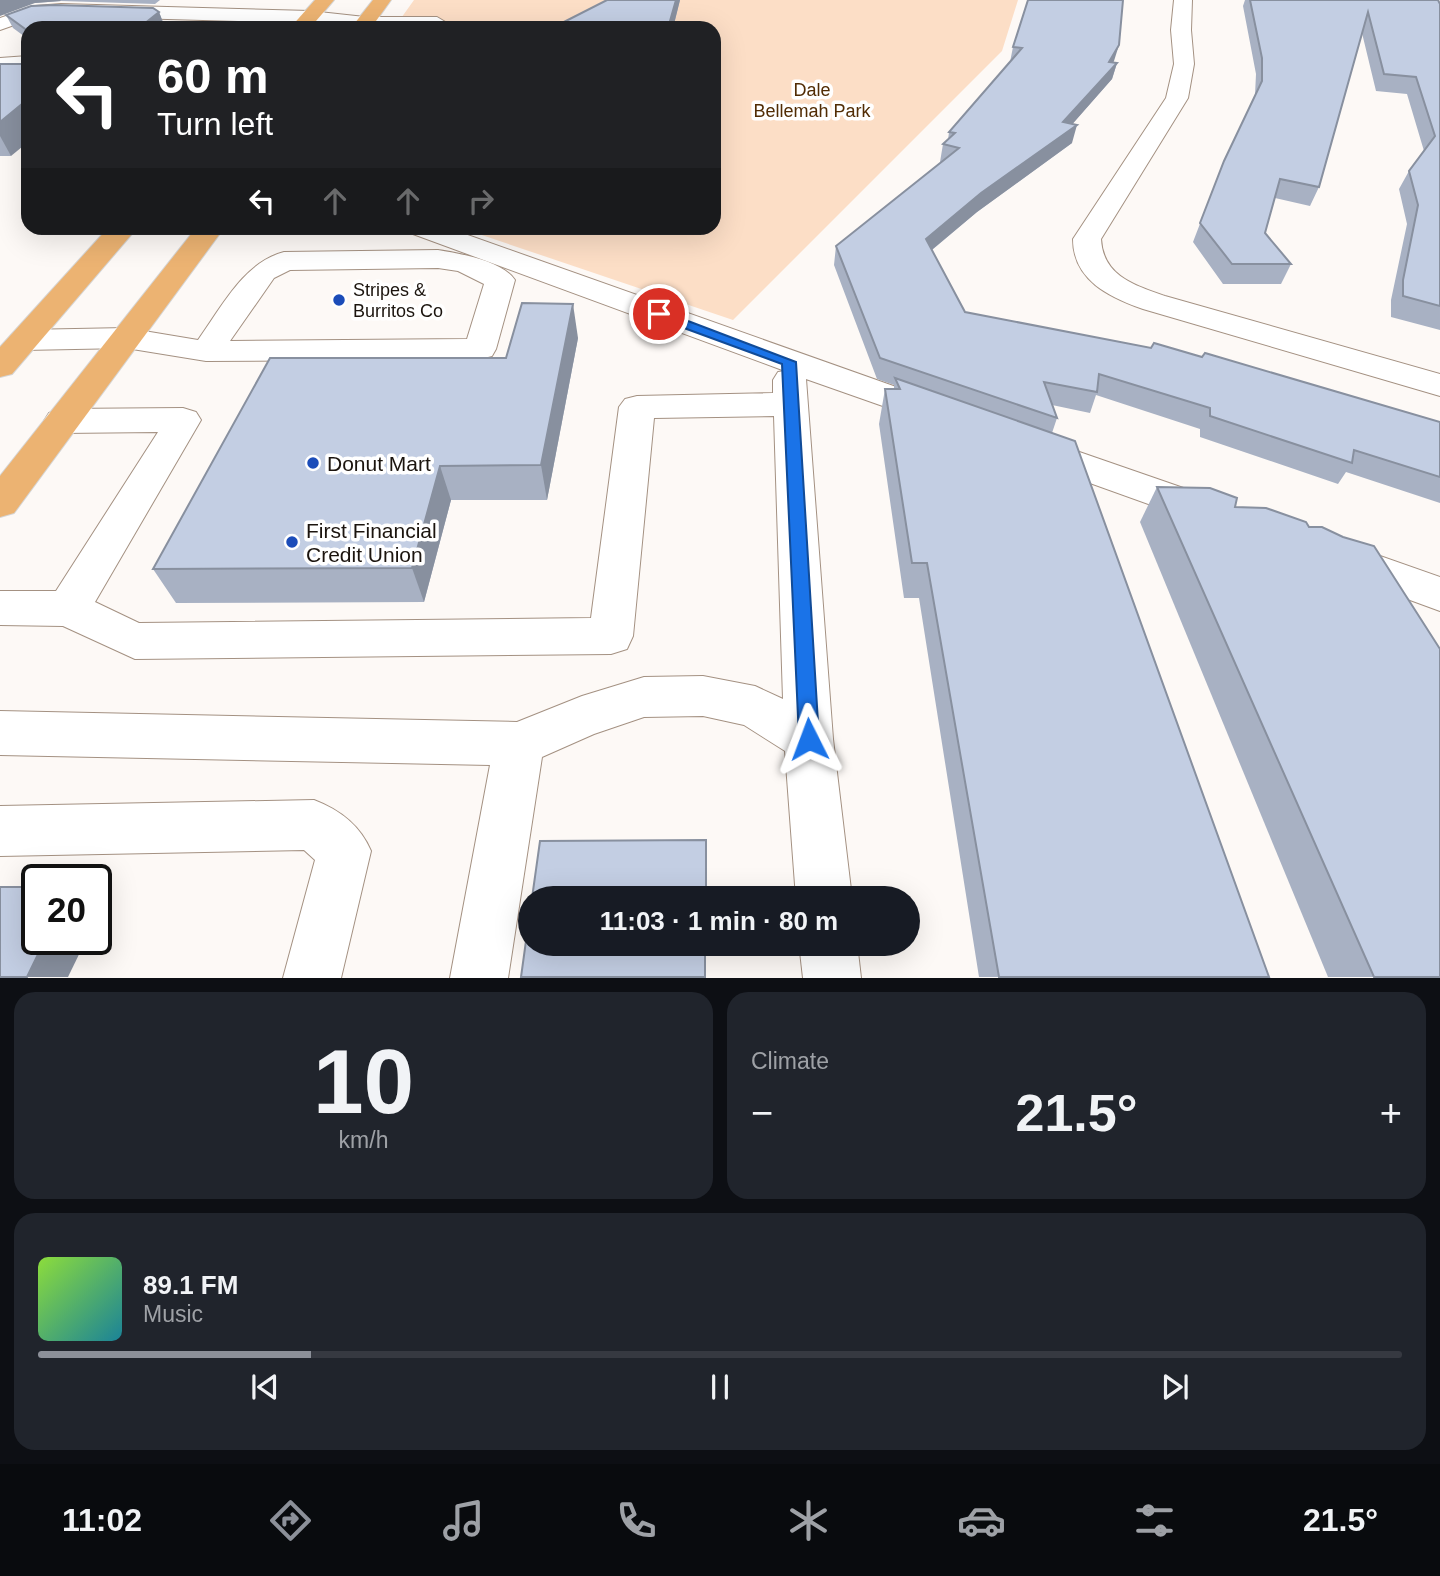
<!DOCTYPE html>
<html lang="en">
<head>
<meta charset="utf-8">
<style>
  :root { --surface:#171b24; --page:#20242c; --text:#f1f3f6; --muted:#9ea1a6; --line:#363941; --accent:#8c9099 }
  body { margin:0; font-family:Helvetica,sans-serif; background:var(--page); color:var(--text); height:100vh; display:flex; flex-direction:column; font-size:26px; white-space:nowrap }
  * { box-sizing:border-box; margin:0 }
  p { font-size:23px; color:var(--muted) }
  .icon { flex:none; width:38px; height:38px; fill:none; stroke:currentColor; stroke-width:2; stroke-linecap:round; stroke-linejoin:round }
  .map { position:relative; height:978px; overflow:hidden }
  .side { display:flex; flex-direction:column; gap:14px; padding:14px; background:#0d0f14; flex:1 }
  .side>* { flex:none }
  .guide { position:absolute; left:21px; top:21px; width:700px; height:214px; border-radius:21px; box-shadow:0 7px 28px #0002; background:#202124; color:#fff; overflow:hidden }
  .speed { position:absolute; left:21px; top:864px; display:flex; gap:14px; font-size:35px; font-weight:700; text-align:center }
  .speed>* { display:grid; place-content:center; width:91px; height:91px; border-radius:50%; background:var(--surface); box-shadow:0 7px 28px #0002; line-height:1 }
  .speed .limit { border:4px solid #111; border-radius:10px; background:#fff; color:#111 }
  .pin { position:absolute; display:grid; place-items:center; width:60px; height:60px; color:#fff; margin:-30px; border:4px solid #fff; border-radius:50%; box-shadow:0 2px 7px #0007 }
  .me { position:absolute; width:77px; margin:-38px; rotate:357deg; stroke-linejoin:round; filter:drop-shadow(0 0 5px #0008) }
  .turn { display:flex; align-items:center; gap:24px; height:147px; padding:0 21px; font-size:32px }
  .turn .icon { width:91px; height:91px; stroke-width:2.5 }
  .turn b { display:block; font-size:49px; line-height:60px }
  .lanes { display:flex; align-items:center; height:66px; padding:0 21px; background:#0003; justify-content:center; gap:35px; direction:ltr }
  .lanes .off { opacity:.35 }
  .big { font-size:52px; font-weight:800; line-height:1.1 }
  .side .card { flex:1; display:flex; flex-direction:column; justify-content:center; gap:10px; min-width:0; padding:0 24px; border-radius:21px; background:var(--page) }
  .side .dial { align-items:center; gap:0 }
  .dial b { font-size:91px; line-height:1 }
  .song { display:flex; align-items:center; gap:21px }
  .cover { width:84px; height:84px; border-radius:10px; background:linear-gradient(135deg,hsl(90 70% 55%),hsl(190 70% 35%)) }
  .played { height:7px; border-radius:4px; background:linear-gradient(90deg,var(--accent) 20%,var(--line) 20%) }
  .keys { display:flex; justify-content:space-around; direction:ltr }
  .heat { display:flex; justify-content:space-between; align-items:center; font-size:38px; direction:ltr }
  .side .tiles { flex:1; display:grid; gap:14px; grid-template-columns:1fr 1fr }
  .card:last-child { grid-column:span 2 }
  .trip { position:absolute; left:518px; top:886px; width:402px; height:70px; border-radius:35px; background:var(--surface); box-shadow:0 7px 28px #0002; font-weight:800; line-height:70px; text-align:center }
  .dock { display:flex; height:112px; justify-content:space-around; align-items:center; background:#090b0e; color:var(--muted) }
  .dock .icon { width:49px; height:49px }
  .dock .current { color:var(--accent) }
  .dock b { font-size:32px; color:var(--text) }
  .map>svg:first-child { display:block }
  .green { fill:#fcdec6 }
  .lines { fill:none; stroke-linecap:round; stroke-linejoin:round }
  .minor-casing { stroke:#a49182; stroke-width:2 }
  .major-casing { stroke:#d6d5d4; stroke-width:2 }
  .minor { fill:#fff; fill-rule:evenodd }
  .major { fill:#ecb372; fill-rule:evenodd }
  .wall { fill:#a8b1c3 }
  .shaded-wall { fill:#88909f }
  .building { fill:#c3cee3; stroke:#88909f; stroke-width:2 }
  .route { fill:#1a73e8; stroke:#114b97; stroke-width:2 }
  .poi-dot { fill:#1b4cb9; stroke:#fff; stroke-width:2.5 }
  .labels { text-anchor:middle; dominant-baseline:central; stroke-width:7; stroke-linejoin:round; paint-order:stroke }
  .far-park-label { font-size:18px; fill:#512c04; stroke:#fff }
  .far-poi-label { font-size:18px; fill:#1b140e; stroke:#fff; text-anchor:start }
  .poi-label { font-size:21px; fill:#1b140e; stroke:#fff; text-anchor:start }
</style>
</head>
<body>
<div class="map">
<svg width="1440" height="978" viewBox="0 0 1440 978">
  <rect width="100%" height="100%" fill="#fdf9f6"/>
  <polygon class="green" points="414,0 1018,0 1002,51 733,320 461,228 714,228 714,28 394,28"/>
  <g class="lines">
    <defs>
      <g id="minor">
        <path d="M1174 0H1192L1191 30 1194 64 1188 98 1101 239C1103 276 1134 285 1165 296L1440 374V396L1143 309C1109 297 1073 280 1073 239L1166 98 1174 64 1171 30Z"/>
        <polygon points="61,4 310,11 365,17 437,17 447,23 440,28 358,28 310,23 61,16 37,17 0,30 0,18 35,6"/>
        <polygon points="28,56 28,68 0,70 0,58"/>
        <polygon points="409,228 448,228 947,405 952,413 947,421 934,424 806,379 833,739 852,898 796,898 785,751 744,725 703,716 644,717 594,734 542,757 508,978 450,978 490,765 0,755 0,711 517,722 582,696 644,677 703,676 755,686 783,699 774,416 654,418 633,636 627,649 611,654 135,659 63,626 0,625 0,591 56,591 158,432 62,433 49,429 44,421 49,413 62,409 183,408 196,412 201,420 95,602 139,623 591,618 619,407 625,399 637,396 773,393 773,380 778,372 785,371 413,234"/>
        <path d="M438 250C461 254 501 260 515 280L496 349 492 356 480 359 206 361 126 348 24 350 13 347 8 340 13 333 24 330 126 328 198 340C221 308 244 262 284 252ZM438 268 458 271 484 284 467 339 230 341 274 278 290 270Z"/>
        <polygon points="1036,437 1218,500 1224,510 1218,520 1204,524 1023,459 1018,450 1023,441"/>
        <polygon points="1346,544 1440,577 1440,611 1331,571 1325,560 1331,549"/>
        <path d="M314 800C340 810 360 825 371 851L341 978H283L315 860 304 850 0 856V806Z"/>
        <polygon points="799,943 857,943 861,978 803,978"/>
      </g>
      <g id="major">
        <polygon points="315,0 334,0 310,28 290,28"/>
        <polygon points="373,0 391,0 371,28 351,28"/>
        <polygon points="108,228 137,228 12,374 0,377 0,347"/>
        <polygon points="196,228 224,228 14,513 0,517 0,476"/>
      </g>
    </defs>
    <use href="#minor" class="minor-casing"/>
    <use href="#major" class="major-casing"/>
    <use href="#minor" class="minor"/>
    <use href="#major" class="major"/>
  </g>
  <g class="wall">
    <polygon points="0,0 160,0 155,4 61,1 35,3"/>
    <polygon points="607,0 680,0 673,28 558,28 558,25"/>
    <polygon points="1245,0 1438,0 1440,4 1440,330 1391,317 1391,300 1407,224 1399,189 1409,171 1424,151 1407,94 1376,91 1362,33 1319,187 1310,206 1275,198 1265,233 1291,264 1281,284 1223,284 1193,242 1224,161 1255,95 1256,74 1243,6"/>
    <polygon points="159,12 164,25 161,28 28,28 28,39 13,28 6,15"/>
    <polygon points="1013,47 1117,63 1112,79 1072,124 1072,143 977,212 932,250 965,312 1151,348 1202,357 1440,422 1440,503 1346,472 1338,484 1200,437 1200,429 1096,395 1090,413 1052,405 1057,418 1052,433 1269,977 979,977 919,598 904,598 879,424 885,389 894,389 894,385 877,379 834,265 836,246 941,162 940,162 943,144 948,140 949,132 1010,62"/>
    <polygon points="0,64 11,156 0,156"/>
    <polygon points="578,338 547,500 451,500 424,602 176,603 153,569 506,358"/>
    <polygon points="1157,487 1440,977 1328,977 1140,522"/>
  </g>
  <g class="shaded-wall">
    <polygon points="0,0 60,0 61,1 35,3 0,16"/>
    <polygon points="676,0 680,0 673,28 668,28"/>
    <polygon points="159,12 164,25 161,28 139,28"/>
    <polygon points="1119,45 1114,61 1107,74 1117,63 1112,79 1062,136 1077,125 1072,143 977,212 922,258 926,239 981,193 1063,122 1109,62"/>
    <polygon points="28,99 28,142 11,156 0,136 0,122"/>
    <polygon points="573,304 578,338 547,500 541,465"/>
    <polygon points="440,466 451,500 424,602 412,568"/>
    <polygon points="45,940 86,940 68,977 27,977"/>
  </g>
  <g class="building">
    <polygon points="607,0 676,0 668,28 558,25"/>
    <polygon points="1028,0 1123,0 1119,45 1109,62 1117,63 1063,122 1077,125 981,193 926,239 965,312 1151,348 1154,343 1202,357 1205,353 1440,422 1440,477 1354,450 1352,463 1210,416 1210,408 1099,374 1097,392 1044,382 1057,418 880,358 836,246 959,148 943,144 955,133 949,132 1022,48 1013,47"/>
    <polygon points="1250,0 1438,0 1440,4 1440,306 1403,296 1403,280 1418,205 1409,171 1435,136 1416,77 1384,74 1368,12 1319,187 1280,179 1265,233 1291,264 1232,264 1200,223 1224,161 1262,81 1262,58"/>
    <polygon points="55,5 153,8 159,12 139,28 28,28 28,31 6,15 31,6"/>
    <polygon points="0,64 28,64 28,99 0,122"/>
    <polygon points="522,303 573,304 541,465 440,466 412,568 153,569 270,358 506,358"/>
    <polygon points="895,378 1075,441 1269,977 999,977 927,563 912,563 885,389 900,389"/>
    <polygon points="1157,487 1210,488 1237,498 1235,507 1266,508 1306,522 1309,527 1322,527 1343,537 1374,546 1440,649 1440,977 1374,977"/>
    <polygon points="706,840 706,898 532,898 540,841"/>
    <polygon points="0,887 37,887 37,940 45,940 27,977 0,977"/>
    <polygon points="530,912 530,943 705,943 705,977 521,977"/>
  </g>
  <polygon class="route" points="659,310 796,362 819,739 816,745 809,748 802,745 799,739 782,364 654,317 654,311"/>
  <g class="poi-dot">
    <circle cx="339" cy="300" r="7"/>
    <circle cx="313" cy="463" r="7"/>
    <circle cx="292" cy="542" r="7"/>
  </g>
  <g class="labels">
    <g class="far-park-label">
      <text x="812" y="90">Dale<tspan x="812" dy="21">Bellemah Park</tspan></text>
    </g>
    <g class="far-poi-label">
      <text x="353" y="290">Stripes &amp;<tspan x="353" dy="21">Burritos Co</tspan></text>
    </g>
    <g class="poi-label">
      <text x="327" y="463">Donut Mart</text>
      <text x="306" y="530">First Financial<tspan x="306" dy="24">Credit Union</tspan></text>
    </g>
  </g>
</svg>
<div class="speed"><div class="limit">20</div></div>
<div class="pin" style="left:659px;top:314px;background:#d93025"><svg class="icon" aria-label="arrive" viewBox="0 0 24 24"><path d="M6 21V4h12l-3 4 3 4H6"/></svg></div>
<svg class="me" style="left:809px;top:739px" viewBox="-20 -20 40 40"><path d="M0-17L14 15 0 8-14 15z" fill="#1a73e8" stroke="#fff" stroke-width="4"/></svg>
<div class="trip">11:03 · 1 min · 80 m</div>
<div class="guide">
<div class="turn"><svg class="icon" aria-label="left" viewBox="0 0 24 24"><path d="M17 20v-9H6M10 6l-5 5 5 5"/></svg><div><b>60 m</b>Turn left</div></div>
<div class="lanes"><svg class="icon" aria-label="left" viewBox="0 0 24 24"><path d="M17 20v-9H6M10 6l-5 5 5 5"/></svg><svg class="icon off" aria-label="ahead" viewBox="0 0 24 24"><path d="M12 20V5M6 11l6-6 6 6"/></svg><svg class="icon off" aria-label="ahead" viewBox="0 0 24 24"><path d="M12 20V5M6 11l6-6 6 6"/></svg><svg class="icon off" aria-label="right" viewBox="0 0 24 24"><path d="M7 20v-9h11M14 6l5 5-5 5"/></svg></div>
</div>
</div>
<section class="side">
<div class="tiles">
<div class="card dial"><b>10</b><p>km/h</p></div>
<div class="card"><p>Climate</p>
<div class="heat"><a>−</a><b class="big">21.5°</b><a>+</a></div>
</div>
<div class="card">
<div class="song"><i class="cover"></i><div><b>89.1 FM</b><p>Music</p></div></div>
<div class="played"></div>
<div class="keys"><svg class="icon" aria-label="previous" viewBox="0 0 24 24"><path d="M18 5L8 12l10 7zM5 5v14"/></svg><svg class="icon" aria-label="pause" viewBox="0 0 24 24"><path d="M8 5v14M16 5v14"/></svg><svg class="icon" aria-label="next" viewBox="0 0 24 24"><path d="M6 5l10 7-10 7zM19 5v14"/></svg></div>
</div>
</div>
</section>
<nav class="dock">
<b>11:02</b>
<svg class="icon current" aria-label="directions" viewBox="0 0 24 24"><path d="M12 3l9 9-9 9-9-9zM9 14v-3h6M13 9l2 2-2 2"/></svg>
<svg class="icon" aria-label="music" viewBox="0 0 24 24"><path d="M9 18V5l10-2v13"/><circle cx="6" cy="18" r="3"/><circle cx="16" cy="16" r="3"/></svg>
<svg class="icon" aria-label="phone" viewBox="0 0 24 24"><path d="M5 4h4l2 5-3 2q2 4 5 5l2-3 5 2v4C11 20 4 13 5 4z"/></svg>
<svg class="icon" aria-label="climate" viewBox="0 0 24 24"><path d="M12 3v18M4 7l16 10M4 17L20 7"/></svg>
<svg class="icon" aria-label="car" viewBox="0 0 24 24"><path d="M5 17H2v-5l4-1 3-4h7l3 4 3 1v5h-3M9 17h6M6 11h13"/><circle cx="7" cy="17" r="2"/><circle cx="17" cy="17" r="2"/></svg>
<svg class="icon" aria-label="filters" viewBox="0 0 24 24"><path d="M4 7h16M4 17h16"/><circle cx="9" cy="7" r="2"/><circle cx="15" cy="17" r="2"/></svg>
<b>21.5°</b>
</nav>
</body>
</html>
